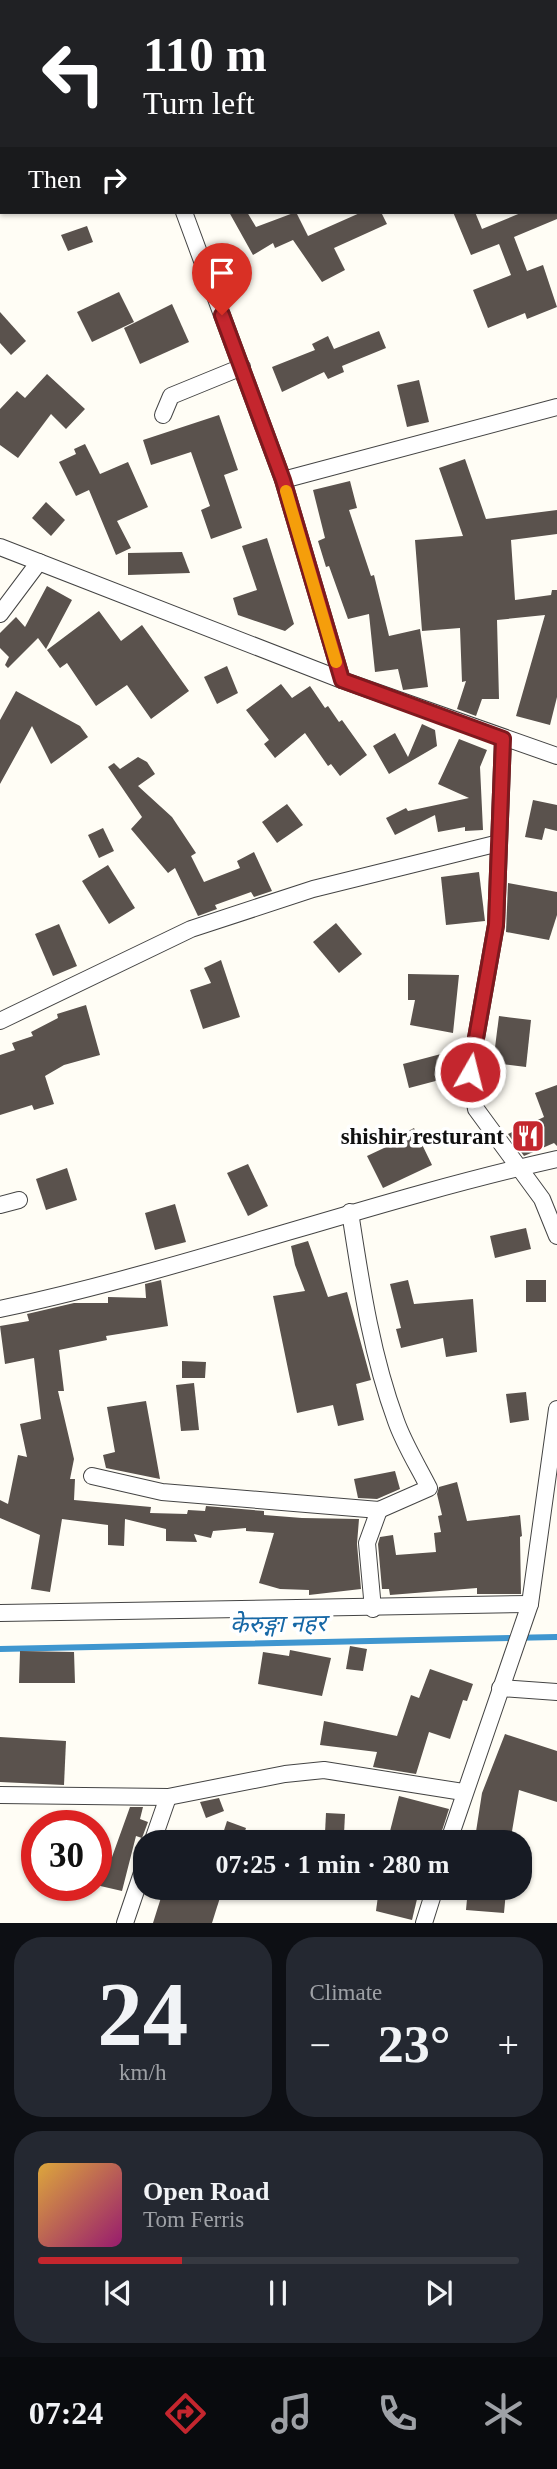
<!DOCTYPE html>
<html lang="en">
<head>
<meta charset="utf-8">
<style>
  :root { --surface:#171b24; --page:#242831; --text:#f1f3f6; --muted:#9ea1a6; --line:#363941; --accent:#c4262e }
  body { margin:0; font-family:"Times New Roman","Noto Sans Devanagari",serif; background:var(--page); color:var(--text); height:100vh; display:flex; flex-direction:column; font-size:26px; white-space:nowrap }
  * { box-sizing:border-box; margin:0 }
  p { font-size:23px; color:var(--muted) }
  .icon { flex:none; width:38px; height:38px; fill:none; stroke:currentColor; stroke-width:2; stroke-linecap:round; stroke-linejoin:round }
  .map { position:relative; height:1923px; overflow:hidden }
  .side { display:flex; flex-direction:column; gap:14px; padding:14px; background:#0d0f14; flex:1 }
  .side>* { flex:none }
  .banner { position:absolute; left:0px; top:0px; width:558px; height:214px; box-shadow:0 2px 5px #0004; background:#202124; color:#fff; overflow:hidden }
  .speed { position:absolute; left:21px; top:1810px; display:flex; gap:14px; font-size:35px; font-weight:700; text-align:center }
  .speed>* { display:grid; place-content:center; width:91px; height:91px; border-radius:50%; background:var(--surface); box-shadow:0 2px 5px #0004; line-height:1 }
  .speed .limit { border:10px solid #d22; background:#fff; color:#111 }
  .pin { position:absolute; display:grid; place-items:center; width:60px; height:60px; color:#fff; margin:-72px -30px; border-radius:50% 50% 50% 0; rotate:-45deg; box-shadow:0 0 7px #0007 }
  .pin .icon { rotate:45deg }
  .me { position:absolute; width:77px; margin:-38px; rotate:8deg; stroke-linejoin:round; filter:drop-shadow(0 0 5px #0008) }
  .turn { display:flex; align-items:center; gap:24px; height:147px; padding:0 28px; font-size:32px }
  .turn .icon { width:91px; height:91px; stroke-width:2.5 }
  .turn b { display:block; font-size:49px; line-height:60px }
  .then { display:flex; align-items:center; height:66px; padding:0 28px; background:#0003; gap:14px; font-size:26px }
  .big { font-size:52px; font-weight:800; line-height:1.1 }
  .side .tile { flex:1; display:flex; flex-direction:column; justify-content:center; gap:10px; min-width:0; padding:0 24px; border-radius:28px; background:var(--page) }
  .side .dial { align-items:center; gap:0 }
  .dial b { font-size:91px; line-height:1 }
  .song { display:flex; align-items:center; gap:21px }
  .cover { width:84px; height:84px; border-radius:10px; background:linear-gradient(135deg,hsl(40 70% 55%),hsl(320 70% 35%)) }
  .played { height:7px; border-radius:4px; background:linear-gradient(90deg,var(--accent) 30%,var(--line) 30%) }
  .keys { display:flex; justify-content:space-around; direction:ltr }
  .heat { display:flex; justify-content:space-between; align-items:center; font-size:38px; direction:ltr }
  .side .tiles { flex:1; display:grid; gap:14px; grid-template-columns:1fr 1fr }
  .tile:last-child { grid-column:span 2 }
  .trip { position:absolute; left:133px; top:1830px; width:399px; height:70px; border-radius:28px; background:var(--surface); box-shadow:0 2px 5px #0004; font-weight:800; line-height:70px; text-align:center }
  .tab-bar { display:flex; height:112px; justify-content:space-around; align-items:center; background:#090b0e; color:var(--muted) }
  .tab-bar .icon { width:49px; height:49px }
  .tab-bar .selected { color:var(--accent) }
  .tab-bar b { font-size:32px; color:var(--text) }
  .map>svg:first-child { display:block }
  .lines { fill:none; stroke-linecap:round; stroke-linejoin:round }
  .stream { stroke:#3f96cf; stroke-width:6 }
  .building { fill:#5a524d }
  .minor-casing { stroke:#444; stroke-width:18 }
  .minor { stroke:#fff; stroke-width:16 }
  .route-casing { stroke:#7f191e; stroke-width:18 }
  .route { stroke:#c4262e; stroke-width:12 }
  .slow { stroke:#f59e0b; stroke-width:12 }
  .labels { text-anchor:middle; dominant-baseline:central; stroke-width:7; stroke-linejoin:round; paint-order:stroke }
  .poi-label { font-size:23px; font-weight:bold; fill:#111; stroke:#fff; text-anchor:end }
  .water-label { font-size:24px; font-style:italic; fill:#1768a6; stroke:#fff }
</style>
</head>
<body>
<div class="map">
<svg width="557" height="1923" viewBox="0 0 557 1923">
  <rect width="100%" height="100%" fill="#fffdf5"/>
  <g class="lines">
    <polyline class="stream" points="0,1649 557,1637"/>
  </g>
  <g class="building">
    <polygon points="229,212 247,212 256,227 296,212 308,236 362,212 381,212 387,224 334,248 345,270 322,282 293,240 275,248 273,243 253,255"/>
    <polygon points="453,212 475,212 482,229 523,212 557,212 557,219 514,237 527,271 543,265 557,307 527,319 525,313 488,328 473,290 511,275 499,244 471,255"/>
    <polygon points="87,226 93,242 68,251 61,235"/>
    <polygon points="119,292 134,322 92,342 77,312"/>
    <polygon points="172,304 189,342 140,364 124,328"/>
    <polygon points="0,312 26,341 11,355 0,343"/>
    <polygon points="379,331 386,348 342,366 344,372 328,379 324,372 282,392 272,367 315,350 312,344 328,336 334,349"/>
    <polygon points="47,374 85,409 66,429 51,414 18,458 0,445 0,409 17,391 25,398"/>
    <polygon points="419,380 429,422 407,427 397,385"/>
    <polygon points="219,415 238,470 224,475 242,528 211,539 201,510 210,506 191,452 151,465 143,440"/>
    <polygon points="85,444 100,474 128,462 148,507 117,521 131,548 116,555 89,490 76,496 59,462 76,454 74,449"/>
    <polygon points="465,459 486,519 557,510 557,534 511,540 515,600 551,595 552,590 557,590 557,697 550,725 516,716 545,615 497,620 499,699 482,699 476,716 457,709 466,681 462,682 460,628 422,631 415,540 463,536 439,468"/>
    <polygon points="350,481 357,508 349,510 371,576 374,575 389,636 420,629 428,687 403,690 398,669 375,672 369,614 348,619 329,566 326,567 318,541 325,538 313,490"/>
    <polygon points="46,502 65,520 51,536 32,518"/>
    <polygon points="267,538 294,624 285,631 238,615 233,598 257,590 242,546"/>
    <polygon points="182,552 190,573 128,575 128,553"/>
    <polygon points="47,586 72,600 46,649 38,638 8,668 5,665 9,657 0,648 0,633 16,617 25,627"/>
    <polygon points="99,611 121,641 142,625 189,691 151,719 127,685 96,706 67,663 60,668 47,650"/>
    <polygon points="227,666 238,693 217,704 204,677"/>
    <polygon points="281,684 292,698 310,686 325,708 328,706 339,722 342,720 367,755 340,776 331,764 328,766 305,733 275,758 264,744 269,740 246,710"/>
    <polygon points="16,691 80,726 88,737 51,764 32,726 0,784 0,720"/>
    <polygon points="422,724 435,730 437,746 389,774 373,746 395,733 408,757"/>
    <polygon points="459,739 487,750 480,767 483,830 465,831 465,827 438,832 435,815 395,835 386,818 406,808 408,811 469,798 438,784"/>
    <polygon points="138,757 147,762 155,774 138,786 172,817 196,853 191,856 204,882 240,868 237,861 254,852 272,891 254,897 251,892 215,905 217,909 198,916 175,868 168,873 131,829 142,817 108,767 114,763 120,769"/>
    <polygon points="533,800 557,805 557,831 545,828 542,840 525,837"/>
    <polygon points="287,804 303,825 277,843 262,822"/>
    <polygon points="103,828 114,851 99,858 88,835"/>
    <polygon points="108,865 135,908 109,924 82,881"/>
    <polygon points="479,872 485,921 446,925 441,877"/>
    <polygon points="508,883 557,892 557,915 549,940 506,932"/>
    <polygon points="336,923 362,954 339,973 313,942"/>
    <polygon points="59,924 77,966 53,976 35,934"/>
    <polygon points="221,960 240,1017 203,1029 190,990 211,983 204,968"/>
    <polygon points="408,974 459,975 453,1033 410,1025 415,1000 408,1000"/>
    <polygon points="86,1005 100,1055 64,1065 45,1076 54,1104 34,1110 32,1105 0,1115 0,1055 15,1050 12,1043 33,1036 31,1032 58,1018 57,1014"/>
    <polygon points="499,1016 531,1020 526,1067 493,1063"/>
    <polygon points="441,1054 447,1078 409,1088 403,1064"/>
    <polygon points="557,1085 557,1146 554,1143 524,1156 508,1134 544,1117 535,1093"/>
    <polygon points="414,1128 432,1165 383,1188 367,1156 401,1140 399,1136"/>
    <polygon points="248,1164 268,1206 248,1216 227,1173"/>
    <polygon points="67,1168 77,1200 46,1210 36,1179"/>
    <polygon points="175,1204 186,1242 155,1250 145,1213"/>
    <polygon points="526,1228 531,1249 495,1258 490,1236"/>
    <polygon points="308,1241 328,1297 347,1292 371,1380 356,1384 364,1420 338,1426 333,1405 297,1413 273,1296 305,1291 295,1265 291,1246"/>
    <polygon points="161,1280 168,1326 106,1336 107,1340 59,1350 64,1391 58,1391 74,1459 70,1479 75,1479 74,1500 151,1507 150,1513 187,1514 188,1510 205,1511 206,1506 264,1511 264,1515 302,1518 359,1519 357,1544 361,1589 309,1595 309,1590 280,1589 259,1583 274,1533 246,1531 246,1528 213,1531 211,1538 194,1534 197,1542 166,1541 166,1529 125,1519 124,1546 108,1545 108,1525 62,1519 50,1592 31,1589 40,1535 0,1518 0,1500 8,1504 18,1455 27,1457 20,1424 41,1419 34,1358 5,1364 0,1326 29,1321 27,1314 74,1303 108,1303 108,1297 146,1298 145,1284"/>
    <polygon points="408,1280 414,1304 473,1299 477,1352 446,1357 443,1338 401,1348 396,1329 401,1328 390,1284"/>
    <rect x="526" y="1280" width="20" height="22"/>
    <polygon points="182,1361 206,1362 205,1378 182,1378"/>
    <polygon points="194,1383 199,1430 181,1431 176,1385"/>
    <polygon points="526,1392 529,1420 510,1423 506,1394"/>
    <polygon points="146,1401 160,1479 106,1468 103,1455 115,1452 107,1407"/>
    <polygon points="395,1471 400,1489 377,1499 358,1498 354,1479"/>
    <polygon points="457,1482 467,1521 520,1515 522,1536 520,1537 521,1594 477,1594 477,1588 390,1595 389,1589 382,1589 378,1544 380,1537 393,1535 396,1555 436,1552 434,1533 441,1532 438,1516 442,1515 437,1494 439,1487"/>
    <polygon points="350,1646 367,1649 363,1671 346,1669"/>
    <polygon points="290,1650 331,1658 322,1696 258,1684 263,1652 289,1656"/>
    <polygon points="20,1651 74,1652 75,1683 19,1683"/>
    <polygon points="430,1669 473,1684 467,1701 463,1700 450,1739 429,1732 416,1774 373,1767 377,1752 320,1745 324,1721 397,1736 411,1695 419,1698"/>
    <polygon points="505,1734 557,1751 557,1802 519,1790 510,1843 475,1838 482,1793"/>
    <polygon points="0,1737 66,1741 64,1785 0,1782"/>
    <polygon points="399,1796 449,1809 438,1843 387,1843"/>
    <polygon points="219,1798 224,1811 206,1818 200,1802"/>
    <polygon points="130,1807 143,1807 140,1819 148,1822 142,1838 136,1836 122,1891 96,1885 101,1854 112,1857"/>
    <polygon points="326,1813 345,1814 344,1834 325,1833"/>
    <polygon points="227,1821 246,1828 241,1843 220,1843"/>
    <polygon points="164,1888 223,1888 212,1923 153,1923"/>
    <polygon points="379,1888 396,1888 418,1895 412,1920 376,1911"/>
    <polygon points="468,1888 506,1891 504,1913 466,1910"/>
  </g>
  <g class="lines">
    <defs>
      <g id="minor">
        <polyline points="101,0 102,2"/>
        <polyline points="512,0 513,2"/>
        <polyline points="366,2 370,0"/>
        <polyline points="556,54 557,54"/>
        <polyline points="556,92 557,93"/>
        <polyline points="0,149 2,148"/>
        <polyline points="184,212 283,480 342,680"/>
        <polyline points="163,415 171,396 242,367"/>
        <polyline points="283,480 557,407"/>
        <polyline points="0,547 342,680 557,756"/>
        <polyline points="0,614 39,562"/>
        <polyline points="503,739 496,925 470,1072 476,1109 542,1199 557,1236"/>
        <polyline points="0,1021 191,929 313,889 499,843"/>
        <polyline points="0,1205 19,1200"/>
        <path d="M0 1309C188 1269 369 1201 557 1159"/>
        <path d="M92 1476 162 1492 379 1510 429 1488C418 1466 404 1444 396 1421 371 1353 361 1283 350 1212"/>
        <polyline points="373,1609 367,1543 379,1510"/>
        <polyline points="0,1613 530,1604"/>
        <polyline points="500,1688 557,1692"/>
        <polyline points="0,1795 168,1797 285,1774 324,1770 463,1792"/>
        <polyline points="152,1843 168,1797"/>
        <polyline points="448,1843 530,1604 557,1409"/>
        <polyline points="125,1923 145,1864"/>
        <polyline points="424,1923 435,1888"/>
      </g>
    </defs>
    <use href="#minor" class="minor-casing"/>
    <use href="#minor" class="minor"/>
  </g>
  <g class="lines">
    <defs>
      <polyline id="route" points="222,315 283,480 342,680 503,739 496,925 470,1072"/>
    </defs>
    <use href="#route" class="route-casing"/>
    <use href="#route" class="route"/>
    <polyline class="slow" points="286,491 336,662"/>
  </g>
  <defs>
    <symbol id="restaurant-square" viewBox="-11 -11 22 22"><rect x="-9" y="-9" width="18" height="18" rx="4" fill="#c4262e" stroke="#fff"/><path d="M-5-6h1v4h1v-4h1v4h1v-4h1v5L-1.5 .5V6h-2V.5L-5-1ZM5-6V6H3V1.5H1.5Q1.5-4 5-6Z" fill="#fff"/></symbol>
  </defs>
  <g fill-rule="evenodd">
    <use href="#restaurant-square" x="509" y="1117" width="38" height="38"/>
  </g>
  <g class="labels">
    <g class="poi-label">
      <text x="504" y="1136">shishir resturant</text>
    </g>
    <g class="water-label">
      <text transform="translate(278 1624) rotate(-1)">केेरुङ्गा नहर</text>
    </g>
  </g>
</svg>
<div class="speed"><div class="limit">30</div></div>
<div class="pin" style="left:222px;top:315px;background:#d93025"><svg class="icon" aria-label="arrive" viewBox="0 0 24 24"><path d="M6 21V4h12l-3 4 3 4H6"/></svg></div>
<svg class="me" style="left:470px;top:1072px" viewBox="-20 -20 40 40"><circle r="17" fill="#c4262e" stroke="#fff" stroke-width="3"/><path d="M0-11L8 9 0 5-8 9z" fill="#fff"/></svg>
<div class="trip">07:25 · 1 min · 280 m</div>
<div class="banner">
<div class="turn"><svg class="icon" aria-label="left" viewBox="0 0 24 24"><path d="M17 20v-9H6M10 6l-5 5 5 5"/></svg><div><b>110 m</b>Turn left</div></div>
<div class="then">Then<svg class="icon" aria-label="right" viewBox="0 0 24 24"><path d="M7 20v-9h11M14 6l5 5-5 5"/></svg></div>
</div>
</div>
<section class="side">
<div class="tiles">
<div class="tile dial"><b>24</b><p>km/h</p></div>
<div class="tile"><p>Climate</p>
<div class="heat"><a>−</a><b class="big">23°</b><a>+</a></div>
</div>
<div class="tile">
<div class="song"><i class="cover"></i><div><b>Open Road</b><p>Tom Ferris</p></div></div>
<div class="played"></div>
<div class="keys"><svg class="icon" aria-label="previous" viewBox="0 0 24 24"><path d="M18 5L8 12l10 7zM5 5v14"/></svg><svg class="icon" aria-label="pause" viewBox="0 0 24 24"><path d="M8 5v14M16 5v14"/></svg><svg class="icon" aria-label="next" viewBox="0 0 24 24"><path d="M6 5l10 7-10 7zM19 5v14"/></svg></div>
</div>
</div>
</section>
<nav class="tab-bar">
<b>07:24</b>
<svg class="icon selected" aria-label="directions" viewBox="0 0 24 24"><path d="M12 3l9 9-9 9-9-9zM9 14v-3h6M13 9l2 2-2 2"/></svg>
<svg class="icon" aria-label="music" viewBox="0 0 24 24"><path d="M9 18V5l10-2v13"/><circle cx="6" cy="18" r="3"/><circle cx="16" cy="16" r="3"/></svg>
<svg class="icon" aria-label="phone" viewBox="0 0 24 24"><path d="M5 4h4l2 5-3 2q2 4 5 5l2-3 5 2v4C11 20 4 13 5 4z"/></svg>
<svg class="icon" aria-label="climate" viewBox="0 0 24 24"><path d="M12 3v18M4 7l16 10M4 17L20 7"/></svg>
</nav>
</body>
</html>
